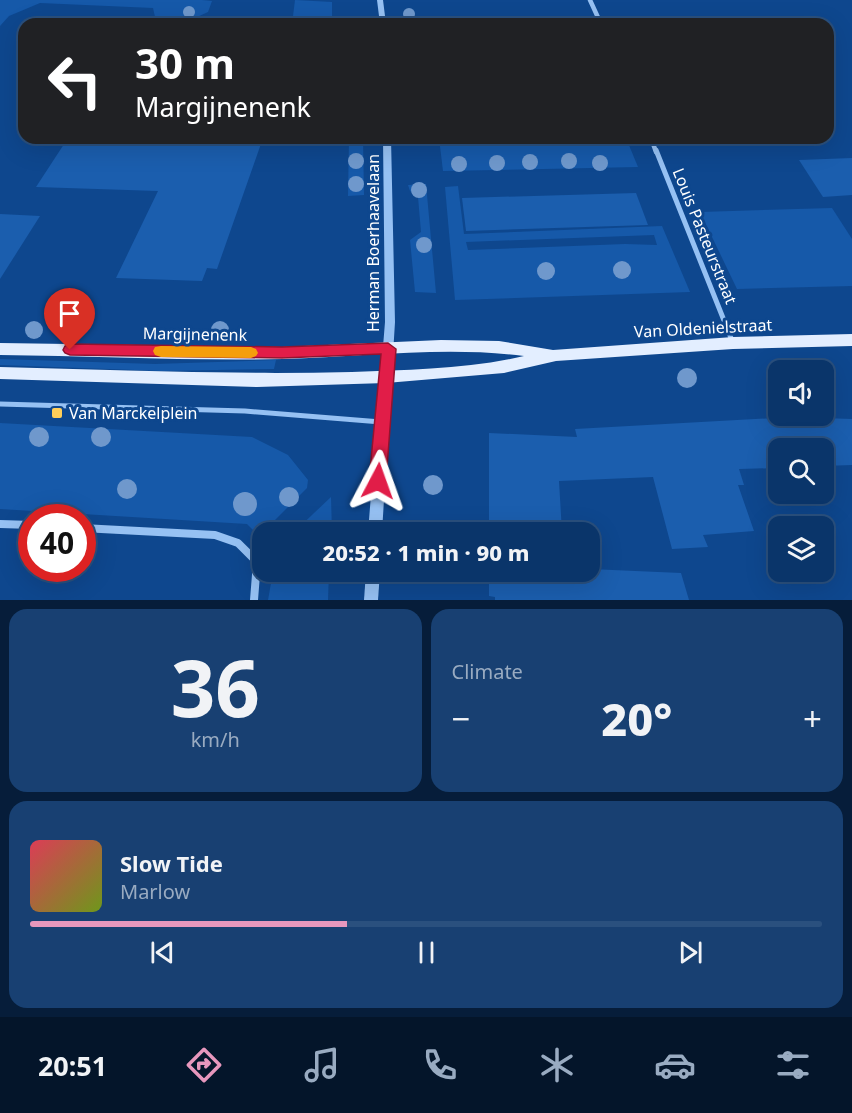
<!DOCTYPE html>
<html lang="en">
<head>
<meta charset="utf-8">
<style>
  :root { --surface:#0a356a; --page:#184072; --text:#f1f3f6; --muted:#99abc1; --line:#2a507e; --accent:#e797bd }
  body { margin:0; font-family:"Noto Sans",sans-serif; background:var(--page); color:var(--text); height:100vh; display:flex; flex-direction:column; font-size:22px; white-space:nowrap }
  * { box-sizing:border-box; margin:0 }
  p { font-size:20px; color:var(--muted) }
  .icon { flex:none; width:33px; height:33px; fill:none; stroke:currentColor; stroke-width:2; stroke-linecap:round; stroke-linejoin:round }
  .map { position:relative; height:600px; overflow:hidden }
  .drawer { display:flex; flex-direction:column; gap:9px; padding:9px; background:#061d3a; flex:1 }
  .drawer>* { flex:none }
  .guide { position:absolute; left:18px; top:18px; width:816px; height:126px; border-radius:18px; box-shadow:0 6px 24px #0002,0 0 0 2px var(--line); background:#202124; color:#fff; overflow:hidden }
  .tools { position:absolute; left:768px; top:360px; display:grid; gap:12px }
  .tools a { display:grid; place-items:center; width:66px; height:66px; border-radius:12px; background:var(--surface); box-shadow:0 6px 24px #0002,0 0 0 2px var(--line); font-size:30px }
  .speed { position:absolute; left:18px; top:504px; display:flex; gap:12px; font-size:30px; font-weight:700; text-align:center }
  .speed>* { display:grid; place-content:center; width:78px; height:78px; border-radius:50%; background:var(--surface); box-shadow:0 6px 24px #0002,0 0 0 2px var(--line); line-height:1 }
  .speed .limit { border:9px solid #d22; background:#fff; color:#111 }
  .pin { position:absolute; display:grid; place-items:center; width:51px; height:51px; color:#fff; margin:-62px -26px; border-radius:50% 50% 50% 0; rotate:-45deg; box-shadow:0 0 6px #0007 }
  .pin .icon { rotate:45deg }
  .me { position:absolute; width:66px; margin:-33px; rotate:4deg; stroke-linejoin:round; filter:drop-shadow(0 0 4px #0008) }
  .turn { display:flex; align-items:center; gap:21px; height:126px; padding:0 18px; font-size:27px }
  .turn .icon { width:78px; height:78px; stroke-width:2.5 }
  .turn b { display:block; font-size:42px; line-height:51px }
  .big { font-size:45px; font-weight:800; line-height:1.1 }
  .drawer .card { flex:1; display:flex; flex-direction:column; justify-content:center; gap:9px; min-width:0; padding:0 21px; border-radius:18px; background:var(--page) }
  .drawer .dial { align-items:center; gap:0 }
  .dial b { font-size:78px; line-height:1 }
  .song { display:flex; align-items:center; gap:18px }
  .cover { width:72px; height:72px; border-radius:9px; background:linear-gradient(135deg,hsl(350 70% 55%),hsl(80 70% 35%)) }
  .played { height:6px; border-radius:3px; background:linear-gradient(90deg,var(--accent) 40%,var(--line) 40%) }
  .keys { display:flex; justify-content:space-around; direction:ltr }
  .heat { display:flex; justify-content:space-between; align-items:center; font-size:33px; direction:ltr }
  .drawer .tiles { flex:1; display:grid; gap:9px; grid-template-columns:1fr 1fr }
  .card:last-child { grid-column:span 2 }
  .trip { position:absolute; left:252px; top:522px; width:348px; height:60px; border-radius:18px; background:var(--surface); box-shadow:0 6px 24px #0002,0 0 0 2px var(--line); font-weight:800; line-height:60px; text-align:center }
  .dock { display:flex; height:96px; justify-content:space-around; align-items:center; background:#04152a; color:var(--muted) }
  .dock .icon { width:42px; height:42px }
  .dock .current { color:var(--accent) }
  .dock b { font-size:27px; color:var(--text) }
  .map>svg:first-child { display:block }
  .green { fill:#1659a9; fill-rule:evenodd }
  .building { fill:#1b5eae }
  .lines { fill:none; stroke-linecap:round; stroke-linejoin:round }
  .service { stroke:#96c1f3; stroke-width:5 }
  .minor-far2 { stroke:#96c1f3; stroke-width:4.5 }
  .minor-far1 { stroke:#96c1f3; stroke-width:5 }
  .minor { stroke:#96c1f3; stroke-width:8 }
  .tertiary { fill:#96c1f3; fill-rule:evenodd }
  .primary { fill:#e3eeff; fill-rule:evenodd }
  .tree { fill:#6f98cc }
  .route { fill:#e11d48; stroke:#92132f; stroke-width:1.5 }
  .slow { fill:#f59e0b }
  .poi-dot { fill:#ffce59; stroke:#0e478e; stroke-width:2 }
  .labels { text-anchor:middle; dominant-baseline:central; stroke-width:6; stroke-linejoin:round; paint-order:stroke }
  .street-label { font-size:16px; fill:#fff; stroke:#0e478e }
  .poi-label { font-size:16px; fill:#fff; stroke:#0e478e; text-anchor:start }
</style>
</head>
<body>
<div class="map">
<svg width="852" height="600" viewBox="0 0 852 600">
  <rect width="100%" height="100%" fill="#0e478e"/>
  <g class="green">
    <polygon points="0,0 202,0 212,1 208,12 186,22 156,21 153,8 40,3 9,16 0,26"/>
    <polygon points="295,0 332,2 332,18 329,24 292,24"/>
    <polygon points="349,138 363,138 364,195 348,196"/>
    <polygon points="439,138 626,138 638,167 443,171"/>
    <polygon points="426,184 436,293 415,292 410,240 421,232 418,197 410,191 408,185"/>
    <path d="M458 186 464 234 662 226 690 292 455 300 445 187ZM654 235 657 245 625 244 468 250 466 242Z"/>
    <polygon points="832,208 852,239 852,286 737,289 700,212"/>
    <polygon points="0,359 155,364 276,360 274,369 162,371 0,365"/>
    <polygon points="0,423 252,437 288,455 308,480 307,488 259,536 247,524 0,509"/>
    <polygon points="331,497 332,532 294,532"/>
    <polygon points="273,572 329,572 328,600 268,600"/>
  </g>
  <g class="building">
    <polygon points="68,138 263,138 217,269 207,268 202,281 116,278 158,191 36,187"/>
    <polygon points="852,158 852,195 823,197 799,160"/>
    <polygon points="636,193 648,225 466,231 462,198"/>
    <polygon points="0,214 40,216 0,279"/>
    <polygon points="793,417 852,419 852,465 824,466 824,448 778,448 778,468 739,469 744,485 738,485 754,531 703,535 708,547 672,549 653,477 559,481 562,532 489,532 489,433 577,437 575,429"/>
    <polygon points="590,569 681,573 689,600 495,600 495,597 489,596 489,572 590,572"/>
  </g>
  <g class="lines">
    <polyline class="service" points="0,404 245,411 381,422"/>
    <g class="minor-far2">
      <polyline points="590,0 601,24"/>
      <polyline points="651,138 656,152"/>
    </g>
    <polyline class="minor-far1" points="656,150 733,343"/>
    <g class="minor">
      <polyline points="0,524 32,525"/>
      <polyline points="82,528 215,535 238,543 257,562 254,600"/>
    </g>
    <g class="tertiary">
      <polygon points="377,0 383,0 386,24 380,24"/>
      <polygon points="383,138 391,138 395,322 382,532 368,532 385,322"/>
      <polygon points="366,572 380,572 378,600 364,600"/>
    </g>
    <path class="primary" d="M852 334V346L733 349 556 361 504 373 386 383 257 387 0 379V367C117 370 234 375 352 372 408 370 469 369 524 356 444 346 363 357 283 359 189 361 94 356 0 355V343L282 347 441 340 499 341 553 350 733 337Z"/>
  </g>
  <g class="tree">
    <circle cx="189" cy="12" r="6"/>
    <circle cx="409" cy="14" r="6"/>
    <circle cx="356" cy="161" r="8"/>
    <circle cx="569" cy="161" r="8"/>
    <circle cx="530" cy="162" r="8"/>
    <circle cx="497" cy="163" r="8"/>
    <circle cx="600" cy="163" r="8"/>
    <circle cx="459" cy="164" r="8"/>
    <circle cx="356" cy="184" r="8"/>
    <circle cx="419" cy="190" r="8"/>
    <circle cx="424" cy="245" r="8"/>
    <circle cx="622" cy="270" r="9"/>
    <circle cx="546" cy="271" r="9"/>
    <circle cx="34" cy="330" r="9"/>
    <circle cx="220" cy="330" r="9"/>
    <circle cx="687" cy="378" r="10"/>
    <circle cx="39" cy="437" r="10"/>
    <circle cx="101" cy="437" r="10"/>
    <circle cx="433" cy="485" r="10"/>
    <circle cx="127" cy="489" r="10"/>
    <circle cx="289" cy="497" r="10"/>
    <circle cx="245" cy="504" r="12"/>
  </g>
  <polygon class="route" points="388,343 396,349 386,481 384,486 378,488 372,486 369,481 381,354 282,358 70,355 65,353 63,350 65,346 70,344 282,347"/>
  <polygon class="slow" points="161,346 251,347 256,349 258,353 256,356 251,358 161,357 155,355 153,351 155,347"/>
  <rect class="poi-dot" x="51" y="407" width="12" height="12" rx="3"/>
  <g class="labels">
    <g class="street-label">
      <text transform="translate(705 236) rotate(68)">Louis Pasteurstraat</text>
      <text transform="translate(373 243) rotate(-90)">Herman Boerhaavelaan</text>
      <text transform="translate(703 328) rotate(-3)">Van Oldenielstraat</text>
      <text transform="translate(195 334) rotate(1)">Margijnenenk</text>
    </g>
    <g class="poi-label">
      <text x="69" y="413">Van Marckelplein</text>
    </g>
  </g>
</svg>
<div class="tools">
<a><svg class="icon" aria-label="sound" viewBox="0 0 24 24"><path d="M4 9h4l5-4v14l-5-4H4zM17 9q2 3 0 6"/></svg></a>
<a><svg class="icon" aria-label="search" viewBox="0 0 24 24"><circle cx="10" cy="10" r="6"/><path d="M15 15l6 6"/></svg></a>
<a><svg class="icon" aria-label="layers" viewBox="0 0 24 24"><path d="M12 4l9 5-9 5-9-5zM3 14l9 5 9-5"/></svg></a>
</div>
<div class="speed"><div class="limit">40</div></div>
<div class="pin" style="left:70px;top:350px;background:#d93025"><svg class="icon" aria-label="arrive" viewBox="0 0 24 24"><path d="M6 21V4h12l-3 4 3 4H6"/></svg></div>
<svg class="me" style="left:378px;top:481px" viewBox="-20 -20 40 40"><path d="M0-17L14 15 0 8-14 15z" fill="#e11d48" stroke="#fff" stroke-width="4"/></svg>
<div class="trip">20:52 · 1 min · 90 m</div>
<div class="guide">
<div class="turn"><svg class="icon" aria-label="left" viewBox="0 0 24 24"><path d="M17 20v-9H6M10 6l-5 5 5 5"/></svg><div><b>30 m</b>Margijnenenk</div></div>
</div>
</div>
<section class="drawer">
<div class="tiles">
<div class="card dial"><b>36</b><p>km/h</p></div>
<div class="card"><p>Climate</p>
<div class="heat"><a>−</a><b class="big">20°</b><a>+</a></div>
</div>
<div class="card">
<div class="song"><i class="cover"></i><div><b>Slow Tide</b><p>Marlow</p></div></div>
<div class="played"></div>
<div class="keys"><svg class="icon" aria-label="previous" viewBox="0 0 24 24"><path d="M18 5L8 12l10 7zM5 5v14"/></svg><svg class="icon" aria-label="pause" viewBox="0 0 24 24"><path d="M8 5v14M16 5v14"/></svg><svg class="icon" aria-label="next" viewBox="0 0 24 24"><path d="M6 5l10 7-10 7zM19 5v14"/></svg></div>
</div>
</div>
</section>
<nav class="dock">
<b>20:51</b>
<svg class="icon current" aria-label="directions" viewBox="0 0 24 24"><path d="M12 3l9 9-9 9-9-9zM9 14v-3h6M13 9l2 2-2 2"/></svg>
<svg class="icon" aria-label="music" viewBox="0 0 24 24"><path d="M9 18V5l10-2v13"/><circle cx="6" cy="18" r="3"/><circle cx="16" cy="16" r="3"/></svg>
<svg class="icon" aria-label="phone" viewBox="0 0 24 24"><path d="M5 4h4l2 5-3 2q2 4 5 5l2-3 5 2v4C11 20 4 13 5 4z"/></svg>
<svg class="icon" aria-label="climate" viewBox="0 0 24 24"><path d="M12 3v18M4 7l16 10M4 17L20 7"/></svg>
<svg class="icon" aria-label="car" viewBox="0 0 24 24"><path d="M5 17H2v-5l4-1 3-4h7l3 4 3 1v5h-3M9 17h6M6 11h13"/><circle cx="7" cy="17" r="2"/><circle cx="17" cy="17" r="2"/></svg>
<svg class="icon" aria-label="filters" viewBox="0 0 24 24"><path d="M4 7h16M4 17h16"/><circle cx="9" cy="7" r="2"/><circle cx="15" cy="17" r="2"/></svg>
</nav>
</body>
</html>
